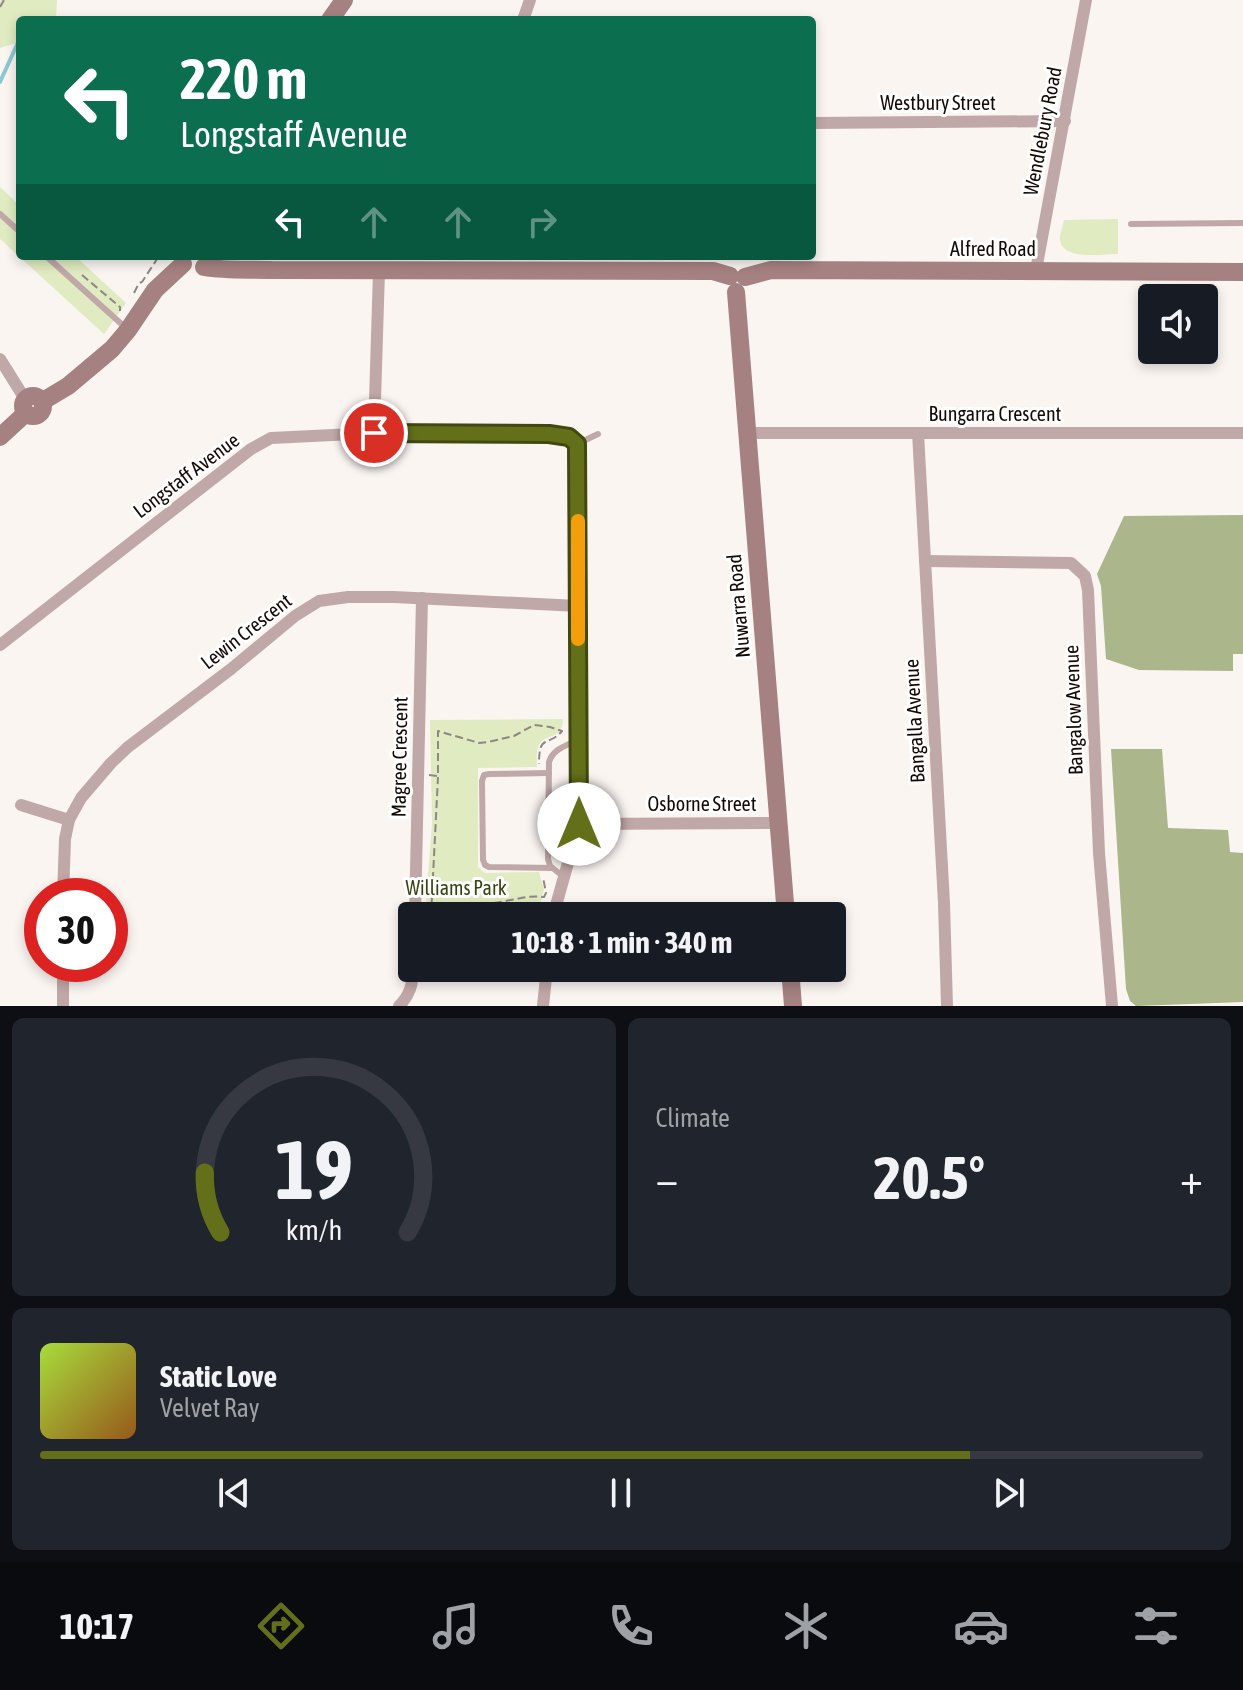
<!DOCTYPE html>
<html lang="en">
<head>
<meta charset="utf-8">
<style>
  :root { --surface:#171b24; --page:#20242c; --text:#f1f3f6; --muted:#9ea1a6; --line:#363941; --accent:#647019 }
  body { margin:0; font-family:"Asap Condensed",sans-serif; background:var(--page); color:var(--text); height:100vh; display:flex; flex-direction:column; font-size:30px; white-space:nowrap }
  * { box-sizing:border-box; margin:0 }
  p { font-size:26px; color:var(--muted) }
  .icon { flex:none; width:44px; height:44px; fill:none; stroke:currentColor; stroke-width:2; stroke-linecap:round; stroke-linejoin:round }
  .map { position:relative; height:1006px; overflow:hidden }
  .sheet { display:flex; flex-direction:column; gap:12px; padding:12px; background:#0d0f14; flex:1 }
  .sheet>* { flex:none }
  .hud { position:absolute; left:16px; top:16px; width:800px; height:244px; border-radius:8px; box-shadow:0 4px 12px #0003; background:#0b6e4f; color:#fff; overflow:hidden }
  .fabs { position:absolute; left:1138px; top:284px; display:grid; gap:16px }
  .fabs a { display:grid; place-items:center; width:80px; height:80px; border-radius:8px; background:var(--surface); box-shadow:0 4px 12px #0003; font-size:40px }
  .speed { position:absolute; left:24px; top:878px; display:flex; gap:16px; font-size:40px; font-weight:700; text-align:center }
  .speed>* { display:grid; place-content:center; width:104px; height:104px; border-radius:50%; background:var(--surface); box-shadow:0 4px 12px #0003; line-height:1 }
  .speed .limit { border:12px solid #d22; background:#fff; color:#111 }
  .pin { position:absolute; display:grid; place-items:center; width:68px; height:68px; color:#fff; margin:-34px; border:4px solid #fff; border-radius:50%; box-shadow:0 2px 8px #0007 }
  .me { position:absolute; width:88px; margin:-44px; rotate:0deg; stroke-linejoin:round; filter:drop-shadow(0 0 6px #0008) }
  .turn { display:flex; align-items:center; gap:28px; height:168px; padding:0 32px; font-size:36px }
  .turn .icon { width:104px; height:104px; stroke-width:2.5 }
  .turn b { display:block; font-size:56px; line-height:68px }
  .lanes { display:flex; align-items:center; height:76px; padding:0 32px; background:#0003; justify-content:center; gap:40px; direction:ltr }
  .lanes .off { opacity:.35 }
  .big { font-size:60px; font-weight:700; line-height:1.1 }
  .sheet .widget { flex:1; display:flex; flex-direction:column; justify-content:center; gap:12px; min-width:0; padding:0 28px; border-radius:12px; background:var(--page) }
  .sheet .dial { align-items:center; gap:0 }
  .dial svg { height:208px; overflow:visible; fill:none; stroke:var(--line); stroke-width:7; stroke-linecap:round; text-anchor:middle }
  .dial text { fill:var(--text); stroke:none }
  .song { display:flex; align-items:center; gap:24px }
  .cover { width:96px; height:96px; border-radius:12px; background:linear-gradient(135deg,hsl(80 70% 55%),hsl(30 70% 35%)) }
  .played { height:8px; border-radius:4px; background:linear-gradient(90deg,var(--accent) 80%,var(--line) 80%) }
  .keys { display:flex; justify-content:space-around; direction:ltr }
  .heat { display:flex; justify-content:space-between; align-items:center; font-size:44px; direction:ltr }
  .sheet .tiles { flex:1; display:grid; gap:12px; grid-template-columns:1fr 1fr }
  .widget:last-child { grid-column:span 2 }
  .trip { position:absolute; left:398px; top:902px; width:448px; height:80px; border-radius:8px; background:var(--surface); box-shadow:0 4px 12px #0003; font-weight:700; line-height:80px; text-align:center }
  .dock { display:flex; height:128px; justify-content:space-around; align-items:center; background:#090b0e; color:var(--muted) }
  .dock .icon { width:56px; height:56px }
  .dock .current { color:var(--accent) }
  .dock b { font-size:36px; color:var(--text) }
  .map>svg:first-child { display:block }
  .green { fill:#e0ebc1 }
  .forest { fill:#abb68a }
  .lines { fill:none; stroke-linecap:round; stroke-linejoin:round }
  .stream { stroke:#8cc8d1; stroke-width:4 }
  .path { stroke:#8e8783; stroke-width:2; stroke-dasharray:8 4; stroke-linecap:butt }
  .lane { stroke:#c1a8a8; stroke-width:6 }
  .street { stroke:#c1a8a8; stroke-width:12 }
  .secondary { stroke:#a58281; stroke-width:18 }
  .route-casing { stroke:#414910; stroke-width:20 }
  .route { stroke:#647019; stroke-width:14 }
  .slow { stroke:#f59e0b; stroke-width:14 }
  .labels { text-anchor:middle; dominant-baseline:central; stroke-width:6; stroke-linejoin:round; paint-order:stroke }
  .street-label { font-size:20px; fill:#120905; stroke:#fff }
  .park-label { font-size:20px; fill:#394310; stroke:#fff }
</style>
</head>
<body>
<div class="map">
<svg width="1243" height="1006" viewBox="0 0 1243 1006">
  <rect width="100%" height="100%" fill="#fbf5f2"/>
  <g class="green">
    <polygon points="0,0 57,0 56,20 20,20 20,42 0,48"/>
    <polygon points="0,187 20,206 20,256 75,256 126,303 104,334 0,239"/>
    <path d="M1118 219V254C1102 254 1061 261 1060 239 1060 233 1063 226 1064 220Z"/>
    <path d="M563 719C563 742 543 732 538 747 536 753 537 761 537 767L478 768V867L485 873 539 872 544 890 537 916H425L432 823 430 720Z"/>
  </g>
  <g class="forest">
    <polygon points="1243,515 1243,654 1233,654 1233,671 1139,670 1106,659 1101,586 1097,574 1124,516"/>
    <polygon points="1111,749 1162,749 1168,828 1228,830 1230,852 1243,853 1243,1002 1136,1006 1130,1001 1126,989"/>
  </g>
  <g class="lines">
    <polyline class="stream" points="0,82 20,38"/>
    <g class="path">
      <polyline points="0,7 4,0"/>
      <polyline points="82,275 120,307 120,311"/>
      <polyline points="134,293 139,283 142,282 159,256"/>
      <path d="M429 775 438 776V731L479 743 488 742 514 736 534 725 550 727 562 731C548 748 539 732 539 764"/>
      <polyline points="431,916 438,777"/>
      <path d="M448 916C471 904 481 906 505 901 520 899 529 895 544 897L546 893 543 877"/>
    </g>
    <g class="lane">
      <polyline points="0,214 20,232"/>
      <polyline points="1131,224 1243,223"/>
      <polyline points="46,256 127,329"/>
      <polyline points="577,444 598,434"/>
      <polyline points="549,773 489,774 484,775 482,781 483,860 485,865 489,867 552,868"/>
      <path d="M564 877 550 866 548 859 549 762C553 749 565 746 578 740"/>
    </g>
    <g class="street">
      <polyline points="523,20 530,0"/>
      <polyline points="812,123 1065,121"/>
      <polyline points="1036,270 1086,0"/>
      <polyline points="0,359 25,399"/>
      <polyline points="374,433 379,271"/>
      <polyline points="746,433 1243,433"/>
      <polyline points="918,433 944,903 947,1006"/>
      <polyline points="925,561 1071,563 1085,576 1088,590 1099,853 1112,1006"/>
      <polyline points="0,645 251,449 271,438 374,433 549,434 569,437 577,444 579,824 553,916"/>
      <polyline points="21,805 69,820"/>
      <polyline points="579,824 778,823"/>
      <polyline points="63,896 65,839 69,820 81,798 111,763 128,747 231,669 295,616 319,601 348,597 394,597 578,606"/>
      <polyline points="415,916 422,598"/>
      <polyline points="63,1006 63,964"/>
      <path d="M399 1006C410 995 413 984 413 968"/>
      <polyline points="543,1006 547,968"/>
    </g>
    <g class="secondary">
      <polyline points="330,20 344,0"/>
      <path d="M204 267C227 271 249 269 272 270L713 271 730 276"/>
      <polyline points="745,277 771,270 1243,272"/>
      <polyline points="736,292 786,916"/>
      <circle cx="33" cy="406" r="10"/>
      <polyline points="43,401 68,386 112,349 128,330 155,290 183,264"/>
      <polyline points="0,437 26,413"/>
      <polyline points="790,968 793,1006"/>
    </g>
  </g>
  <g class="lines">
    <defs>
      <polyline id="route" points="374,433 549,434 569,437 577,444 579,824"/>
    </defs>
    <use href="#route" class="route-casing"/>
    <use href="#route" class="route"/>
    <polyline class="slow" points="578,521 578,639"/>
  </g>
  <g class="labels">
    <g class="street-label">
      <text x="938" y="102">Westbury Street</text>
      <text transform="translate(1042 131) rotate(-79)">Wendlebury Road</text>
      <text x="993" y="248">Alfred Road</text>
      <text x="995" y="413">Bungarra Crescent</text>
      <text transform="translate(186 475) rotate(-37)">Longstaff Avenue</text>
      <text transform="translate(738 606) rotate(-95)">Nuwarra Road</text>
      <text transform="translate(246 631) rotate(-38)">Lewin Crescent</text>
      <text transform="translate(1073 710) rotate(-92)">Bangalow Avenue</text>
      <text transform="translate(914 721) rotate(-93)">Bangalla Avenue</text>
      <text transform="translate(399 757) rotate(-89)">Magree Crescent</text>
      <text x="702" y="803">Osborne Street</text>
    </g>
    <g class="park-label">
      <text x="456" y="887">Williams Park</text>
    </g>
  </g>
</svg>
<div class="fabs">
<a><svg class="icon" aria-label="sound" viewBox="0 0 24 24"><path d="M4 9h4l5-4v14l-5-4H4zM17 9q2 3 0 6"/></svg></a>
</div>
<div class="speed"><div class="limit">30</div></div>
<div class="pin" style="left:374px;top:433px;background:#d93025"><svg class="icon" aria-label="arrive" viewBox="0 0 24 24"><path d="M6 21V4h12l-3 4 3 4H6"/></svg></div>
<svg class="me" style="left:579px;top:824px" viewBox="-20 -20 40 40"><circle r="19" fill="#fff"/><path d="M0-13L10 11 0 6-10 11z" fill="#647019"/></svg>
<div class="trip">10:18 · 1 min · 340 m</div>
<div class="hud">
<div class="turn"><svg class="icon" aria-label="left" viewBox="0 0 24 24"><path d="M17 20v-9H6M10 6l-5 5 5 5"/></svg><div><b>220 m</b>Longstaff Avenue</div></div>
<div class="lanes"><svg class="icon" aria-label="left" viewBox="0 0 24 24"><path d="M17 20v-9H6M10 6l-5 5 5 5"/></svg><svg class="icon off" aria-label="ahead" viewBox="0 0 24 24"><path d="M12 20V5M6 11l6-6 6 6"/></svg><svg class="icon off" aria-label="ahead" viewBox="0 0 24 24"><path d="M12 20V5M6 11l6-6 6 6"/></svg><svg class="icon off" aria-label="right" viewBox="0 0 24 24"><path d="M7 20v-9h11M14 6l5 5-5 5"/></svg></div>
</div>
</div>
<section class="sheet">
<div class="tiles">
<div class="widget dial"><svg viewBox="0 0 100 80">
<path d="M14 69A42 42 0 1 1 86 69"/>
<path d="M14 69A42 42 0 0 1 8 46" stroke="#647019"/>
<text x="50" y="56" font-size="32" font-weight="700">19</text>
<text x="50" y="72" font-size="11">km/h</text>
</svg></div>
<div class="widget"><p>Climate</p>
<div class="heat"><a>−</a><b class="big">20.5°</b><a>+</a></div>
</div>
<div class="widget">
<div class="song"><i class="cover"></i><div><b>Static Love</b><p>Velvet Ray</p></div></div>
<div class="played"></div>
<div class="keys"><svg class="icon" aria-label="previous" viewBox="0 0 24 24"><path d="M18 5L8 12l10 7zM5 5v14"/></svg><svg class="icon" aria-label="pause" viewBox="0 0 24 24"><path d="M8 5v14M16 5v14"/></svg><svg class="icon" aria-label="next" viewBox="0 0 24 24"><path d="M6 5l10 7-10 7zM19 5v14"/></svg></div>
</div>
</div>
</section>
<nav class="dock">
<b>10:17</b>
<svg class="icon current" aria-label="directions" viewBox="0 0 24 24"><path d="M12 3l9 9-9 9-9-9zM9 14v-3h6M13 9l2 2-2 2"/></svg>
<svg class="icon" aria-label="music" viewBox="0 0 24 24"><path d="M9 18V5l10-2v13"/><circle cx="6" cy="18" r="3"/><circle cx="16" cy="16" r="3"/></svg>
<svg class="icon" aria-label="phone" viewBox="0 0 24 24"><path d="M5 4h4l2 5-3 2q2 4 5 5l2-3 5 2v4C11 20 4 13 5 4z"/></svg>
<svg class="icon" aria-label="climate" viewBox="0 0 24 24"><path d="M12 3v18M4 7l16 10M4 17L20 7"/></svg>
<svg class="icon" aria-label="car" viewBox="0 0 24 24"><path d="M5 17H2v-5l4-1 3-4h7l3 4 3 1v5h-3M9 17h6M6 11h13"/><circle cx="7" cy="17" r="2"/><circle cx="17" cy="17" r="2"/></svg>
<svg class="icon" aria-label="filters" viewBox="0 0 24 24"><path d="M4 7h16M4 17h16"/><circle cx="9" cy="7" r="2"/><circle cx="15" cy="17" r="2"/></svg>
</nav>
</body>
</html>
